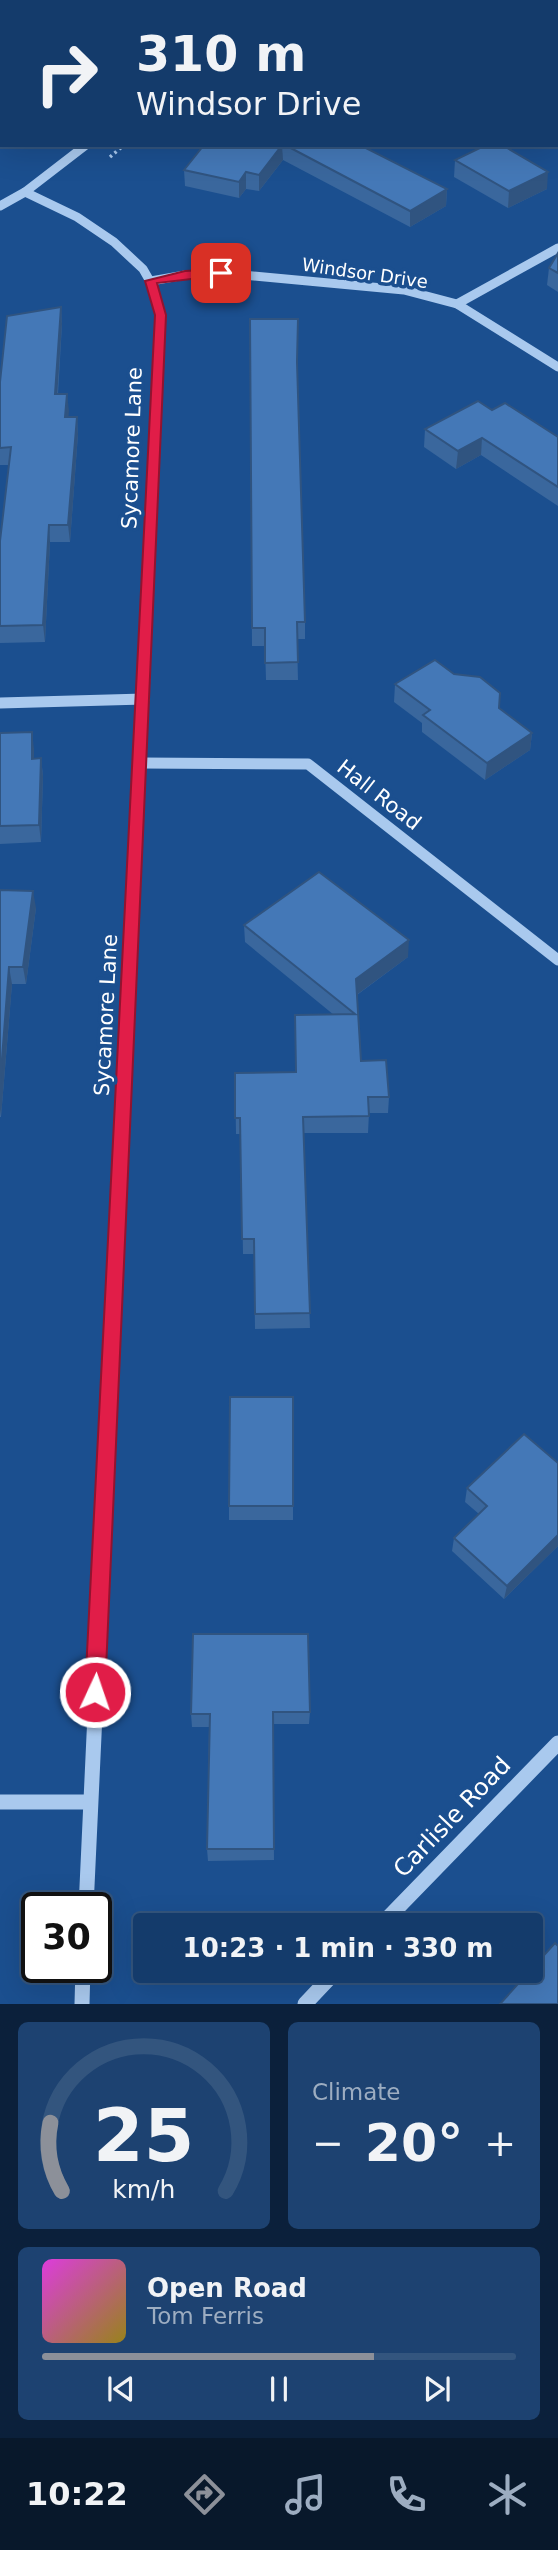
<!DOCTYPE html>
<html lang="en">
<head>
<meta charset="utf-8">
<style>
  :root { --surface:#143b6b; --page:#1d4271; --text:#f1f3f6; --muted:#9dadc1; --line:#33557e; --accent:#8c9099 }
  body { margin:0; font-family:"DejaVu Sans",sans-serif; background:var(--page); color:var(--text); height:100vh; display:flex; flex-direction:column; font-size:26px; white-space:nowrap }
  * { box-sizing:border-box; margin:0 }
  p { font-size:23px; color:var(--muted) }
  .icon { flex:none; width:38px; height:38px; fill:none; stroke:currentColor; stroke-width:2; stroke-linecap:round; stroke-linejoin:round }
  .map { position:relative; height:2004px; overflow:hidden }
  .side { display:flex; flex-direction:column; gap:18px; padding:18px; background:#0b203b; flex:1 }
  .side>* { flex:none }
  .hud { position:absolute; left:0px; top:0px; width:558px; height:147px; box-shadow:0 7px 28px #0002,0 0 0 2px var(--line); background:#143b6b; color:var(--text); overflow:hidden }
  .speed { position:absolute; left:21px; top:1892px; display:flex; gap:14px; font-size:35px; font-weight:700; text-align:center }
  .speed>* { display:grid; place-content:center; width:91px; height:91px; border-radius:50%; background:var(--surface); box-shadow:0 7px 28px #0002,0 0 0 2px var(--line); line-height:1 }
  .speed .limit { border:4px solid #111; border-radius:10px; background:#fff; color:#111 }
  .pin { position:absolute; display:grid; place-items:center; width:60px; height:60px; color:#fff; margin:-30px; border-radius:14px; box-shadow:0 4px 10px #0006 }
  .me { position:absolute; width:77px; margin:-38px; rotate:3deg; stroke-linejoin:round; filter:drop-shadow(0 0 5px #0008) }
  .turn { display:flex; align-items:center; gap:24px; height:147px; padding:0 21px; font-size:32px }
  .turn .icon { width:91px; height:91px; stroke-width:2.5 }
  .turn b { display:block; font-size:49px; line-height:60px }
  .big { font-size:52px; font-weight:600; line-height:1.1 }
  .side .tile { flex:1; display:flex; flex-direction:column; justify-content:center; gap:10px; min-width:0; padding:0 24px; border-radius:10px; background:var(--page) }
  .side .dial { align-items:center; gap:0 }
  .dial svg { height:182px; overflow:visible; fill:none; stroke:var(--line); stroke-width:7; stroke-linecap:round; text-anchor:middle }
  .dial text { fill:var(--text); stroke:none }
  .song { display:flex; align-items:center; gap:21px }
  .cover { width:84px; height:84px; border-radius:10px; background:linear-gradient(135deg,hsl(300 70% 55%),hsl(50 70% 35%)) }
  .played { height:7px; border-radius:4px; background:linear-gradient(90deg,var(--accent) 70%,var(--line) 70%) }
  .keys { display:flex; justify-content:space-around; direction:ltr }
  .heat { display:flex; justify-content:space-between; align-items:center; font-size:38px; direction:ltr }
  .side .tiles { flex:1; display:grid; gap:18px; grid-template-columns:1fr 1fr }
  .tile:last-child { grid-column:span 2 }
  .trip { position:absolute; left:133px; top:1913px; width:410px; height:70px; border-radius:7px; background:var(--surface); box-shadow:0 7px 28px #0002,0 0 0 2px var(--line); font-weight:600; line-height:70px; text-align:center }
  .dock { display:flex; height:112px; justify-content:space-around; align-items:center; background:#08182b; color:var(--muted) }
  .dock .icon { width:49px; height:49px }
  .dock .on { color:var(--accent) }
  .dock b { font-size:32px; color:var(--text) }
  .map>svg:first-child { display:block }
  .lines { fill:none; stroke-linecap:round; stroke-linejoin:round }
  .path { stroke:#a9c9ee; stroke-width:3.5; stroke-dasharray:2.5 3.5; stroke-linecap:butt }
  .minor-far2 { stroke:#a9c9ee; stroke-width:9 }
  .minor-far1 { stroke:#a9c9ee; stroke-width:11 }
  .minor { stroke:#a9c9ee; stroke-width:15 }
  .wall { fill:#3a679d }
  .shaded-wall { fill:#305480 }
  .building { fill:#4478b7; stroke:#305480; stroke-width:2 }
  .route { fill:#e11d48; stroke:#92132f; stroke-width:2 }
  .labels { text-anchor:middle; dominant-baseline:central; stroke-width:7; stroke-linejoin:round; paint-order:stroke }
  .far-street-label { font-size:18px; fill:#fff; stroke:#1b4f8f }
  .street-label { font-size:21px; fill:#fff; stroke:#1b4f8f }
  .near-street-label { font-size:24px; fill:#fff; stroke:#1b4f8f }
</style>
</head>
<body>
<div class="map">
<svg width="558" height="2004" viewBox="0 0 558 2004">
  <rect width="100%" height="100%" fill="#1b4f8f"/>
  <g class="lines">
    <polyline class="path" points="110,157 124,145"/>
    <g class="minor-far2">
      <polyline points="533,0 536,2"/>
      <polyline points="25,192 77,217 114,242 143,269 151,283 160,315 151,503"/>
      <polyline points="0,206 25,192 86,145"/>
      <polyline points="151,281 185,275 221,273 404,290 457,304 558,367"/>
      <polyline points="457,304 558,248"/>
    </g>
    <g class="minor-far1">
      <polyline points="0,703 144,699"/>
      <polyline points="141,763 308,764 558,960"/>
      <polyline points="121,1156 151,501"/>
    </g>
    <g class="minor">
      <polyline points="0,1802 89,1802"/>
      <polyline points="86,1908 121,1154"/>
      <polyline points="381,1925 558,1743"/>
      <polyline points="82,2004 83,1967"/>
      <polyline points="305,2004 337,1970"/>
    </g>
  </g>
  <g class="wall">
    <polygon points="369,0 398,0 394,2 372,2"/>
    <polygon points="556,43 558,44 558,103 556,103"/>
    <polygon points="204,145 367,145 367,149 447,189 446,206 410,227 283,160 259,191 246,189 239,198 185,186 184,170"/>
    <polygon points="455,160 547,189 508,208 454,177"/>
    <polygon points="558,253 558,292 547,285 549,268"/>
    <polygon points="61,307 62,324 58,394 67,394 68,417 77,417 78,434 70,542 50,542 45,642 0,643 0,541 9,465 0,465 0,382"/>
    <polygon points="250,319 297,370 305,622 305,639 297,639 298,680 266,680 265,646 252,646"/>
    <polygon points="492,410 558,437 558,506 481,455 456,469 424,447 425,429"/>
    <polygon points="395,684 499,708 532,733 530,750 485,780 422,732 422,723 394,702"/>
    <polygon points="0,733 34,749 34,759 41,758 43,776 41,842 0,844"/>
    <polygon points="0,890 36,908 26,984 12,984 1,1117 0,1117"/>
    <polygon points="244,925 408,957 357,995 361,1061 389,1097 388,1113 369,1113 368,1133 303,1133 310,1328 255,1329 254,1254 243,1254 241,1134 236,1134 235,1073 296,1072 295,1015 334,1015 245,942"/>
    <polygon points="293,1397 293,1520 229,1520 229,1506"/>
    <polygon points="558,1463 558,1546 504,1599 452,1551 454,1538 479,1514 465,1502 467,1488"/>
    <polygon points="193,1634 310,1712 309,1724 273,1724 274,1860 208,1861 207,1849 209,1727 192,1727 191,1714"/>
  </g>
  <g class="shaded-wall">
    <polygon points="382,0 398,0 394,2 382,2"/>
    <polygon points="2,71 2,88 0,89 0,72"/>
    <polygon points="0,93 2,93 2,110 0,111"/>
    <polygon points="282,145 283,160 259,191 259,175"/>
    <polygon points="246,172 246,189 239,198 239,182"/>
    <polygon points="548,172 547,189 508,208 509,191"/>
    <polygon points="447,189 446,206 410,227 410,211"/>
    <polygon points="61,307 62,324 56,412 55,394"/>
    <polygon points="67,394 69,411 67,434 65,417"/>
    <polygon points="77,417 78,434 70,542 68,525"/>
    <polygon points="482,438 481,455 456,469 458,451"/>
    <polygon points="49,525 50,542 45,642 43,625"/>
    <polygon points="32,732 34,749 34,776 32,759"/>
    <polygon points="532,733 530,750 485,780 487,763"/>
    <polygon points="41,758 43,776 41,842 39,825"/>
    <polygon points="33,891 36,908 26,984 23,967"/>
    <polygon points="409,940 408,957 355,996 356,979"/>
    <polygon points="9,967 12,984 1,1117 0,1109 0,1085"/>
    <polygon points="558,1535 558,1546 504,1599 507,1586"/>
  </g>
  <g class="building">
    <rect x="40" y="0" width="67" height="2"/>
    <polygon points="435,0 448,0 452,2 432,2"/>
    <polygon points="2,41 2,71 0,72 0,43"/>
    <polygon points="556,43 558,44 558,86 556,85"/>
    <polygon points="204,145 282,145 259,175 246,172 239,182 184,170"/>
    <polygon points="285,145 360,145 447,189 410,211"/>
    <polygon points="486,145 502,145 548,172 509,191 455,160"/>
    <polygon points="558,253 558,273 549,268"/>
    <polygon points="61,307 55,394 67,394 65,417 77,417 68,525 49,525 43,625 0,626 0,541 11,447 0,448 0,382 7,316"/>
    <polygon points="250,319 298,319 297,362 305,622 297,622 298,662 265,663 265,628 252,628"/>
    <polygon points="478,401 492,410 505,403 558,437 558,487 482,438 458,451 425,429"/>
    <polygon points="435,660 454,674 480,677 500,693 499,708 532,733 487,763 423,715 430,710 395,684"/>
    <polygon points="32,732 32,759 41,758 39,825 0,826 0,733"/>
    <polygon points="319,872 409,940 356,979 361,1061 386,1060 389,1097 368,1097 369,1116 303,1117 310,1313 255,1314 254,1239 242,1239 240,1118 235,1118 235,1073 296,1072 295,1015 355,1014 244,925"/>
    <polygon points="0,890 33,891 23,967 9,967 0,1085"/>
    <polygon points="230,1397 293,1397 293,1506 229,1506"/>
    <polygon points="524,1434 558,1463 558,1535 507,1586 454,1538 487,1506 467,1488"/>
    <polygon points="193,1634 308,1634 310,1712 273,1712 274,1849 207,1849 210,1714 191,1714"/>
    <polygon points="555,1943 558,1946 558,2004 500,2004"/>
  </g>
  <polygon class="route" points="221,269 227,273 225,275 157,283 166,315 105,1692 102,1699 95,1702 88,1699 85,1692 155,315 145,281 185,271"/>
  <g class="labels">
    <g class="far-street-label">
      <text transform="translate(365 273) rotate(8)">Windsor Drive</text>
    </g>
    <g class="street-label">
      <text transform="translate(132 448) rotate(-88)">Sycamore Lane</text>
      <text transform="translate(379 795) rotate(38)">Hall Road</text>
      <text transform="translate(106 1015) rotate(-87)">Sycamore Lane</text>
    </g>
    <g class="near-street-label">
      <text transform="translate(452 1817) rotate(-46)">Carlisle Road</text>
    </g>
  </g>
</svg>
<div class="speed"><div class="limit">30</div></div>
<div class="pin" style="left:221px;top:273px;background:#d93025"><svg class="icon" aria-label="arrive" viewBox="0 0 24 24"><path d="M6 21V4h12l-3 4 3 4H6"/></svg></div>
<svg class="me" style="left:95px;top:1692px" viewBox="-20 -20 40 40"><circle r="17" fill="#e11d48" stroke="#fff" stroke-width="3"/><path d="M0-11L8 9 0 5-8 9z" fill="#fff"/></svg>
<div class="trip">10:23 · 1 min · 330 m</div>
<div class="hud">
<div class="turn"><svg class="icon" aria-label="right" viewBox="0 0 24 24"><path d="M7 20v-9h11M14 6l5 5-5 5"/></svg><div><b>310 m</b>Windsor Drive</div></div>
</div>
</div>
<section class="side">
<div class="tiles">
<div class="tile dial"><svg viewBox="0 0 100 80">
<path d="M14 69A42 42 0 1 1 86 69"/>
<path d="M14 69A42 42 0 0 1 9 39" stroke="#8c9099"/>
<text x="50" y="56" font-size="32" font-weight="700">25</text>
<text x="50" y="72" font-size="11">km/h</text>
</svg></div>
<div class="tile"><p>Climate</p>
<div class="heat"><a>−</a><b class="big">20°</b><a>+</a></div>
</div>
<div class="tile">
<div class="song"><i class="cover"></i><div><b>Open Road</b><p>Tom Ferris</p></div></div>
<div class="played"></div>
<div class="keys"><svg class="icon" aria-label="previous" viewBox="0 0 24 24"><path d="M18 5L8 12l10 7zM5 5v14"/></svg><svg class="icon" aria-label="pause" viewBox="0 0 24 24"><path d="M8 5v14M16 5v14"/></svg><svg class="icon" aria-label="next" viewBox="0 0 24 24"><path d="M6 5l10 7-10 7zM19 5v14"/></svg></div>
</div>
</div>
</section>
<nav class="dock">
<b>10:22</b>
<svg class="icon on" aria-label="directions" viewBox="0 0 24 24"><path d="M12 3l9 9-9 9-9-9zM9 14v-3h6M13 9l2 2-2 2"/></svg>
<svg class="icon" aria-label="music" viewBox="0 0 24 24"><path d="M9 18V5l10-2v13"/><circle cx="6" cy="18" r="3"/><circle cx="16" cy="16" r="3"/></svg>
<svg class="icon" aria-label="phone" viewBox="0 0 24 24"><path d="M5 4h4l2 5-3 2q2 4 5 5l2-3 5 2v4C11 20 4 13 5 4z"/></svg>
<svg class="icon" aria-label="climate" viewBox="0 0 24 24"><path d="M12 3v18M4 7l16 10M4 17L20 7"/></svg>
</nav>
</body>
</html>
